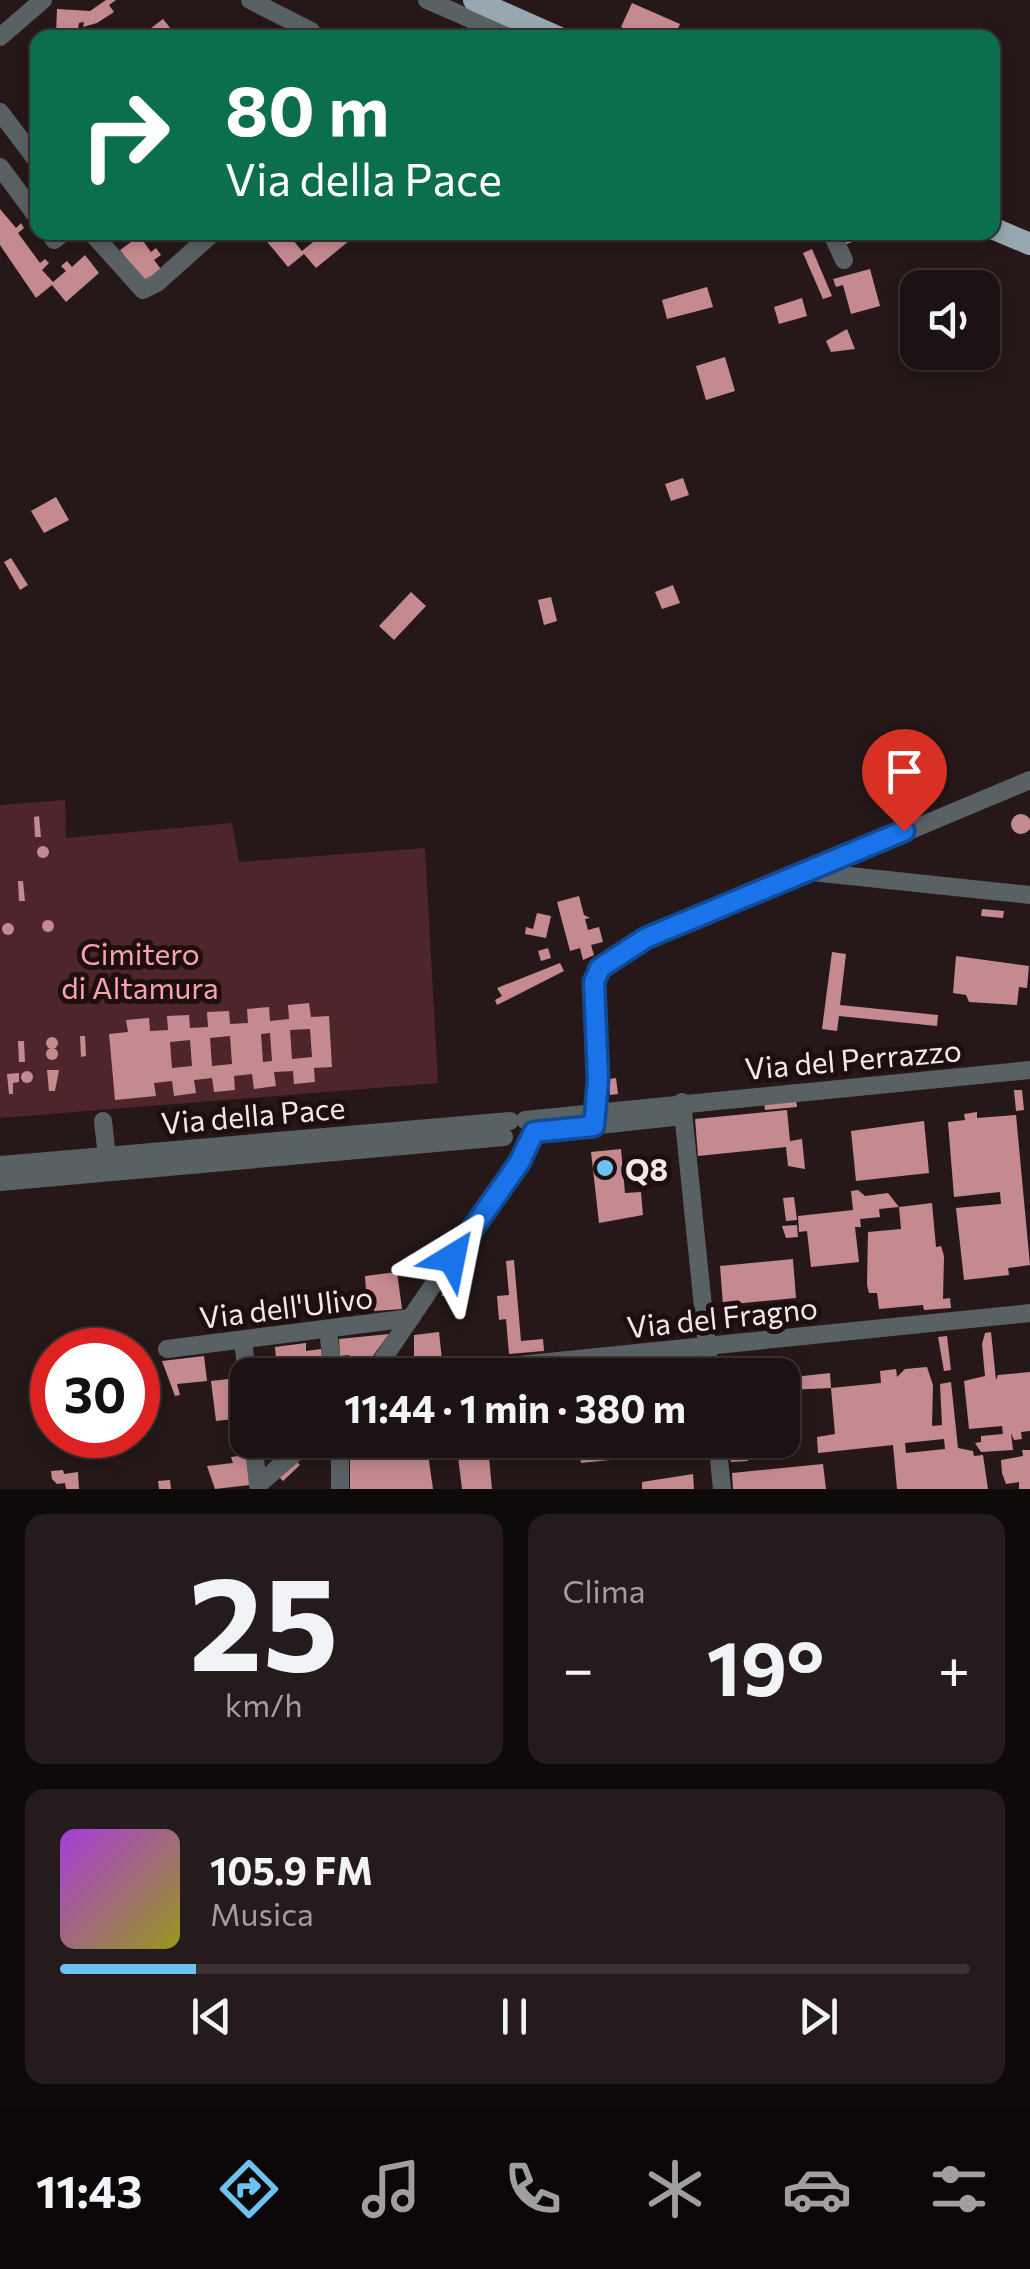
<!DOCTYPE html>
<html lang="it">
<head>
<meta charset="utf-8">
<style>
  :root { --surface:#1c1213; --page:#251b1c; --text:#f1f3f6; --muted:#a09ea0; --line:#3a3233; --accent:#6cc3f2 }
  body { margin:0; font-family:Commissioner,sans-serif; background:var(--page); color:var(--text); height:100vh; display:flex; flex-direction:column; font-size:38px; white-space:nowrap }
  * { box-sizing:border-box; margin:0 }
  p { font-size:32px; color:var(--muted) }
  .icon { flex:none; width:55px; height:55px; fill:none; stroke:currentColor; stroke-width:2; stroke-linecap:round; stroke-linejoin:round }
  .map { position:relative; height:1489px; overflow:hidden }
  .drawer { display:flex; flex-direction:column; gap:25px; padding:25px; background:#0f0a0a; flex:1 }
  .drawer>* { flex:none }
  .guide { position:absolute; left:30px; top:30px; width:970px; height:210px; border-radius:20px; box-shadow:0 5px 15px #0003,0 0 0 2px var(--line); background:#0b6e4f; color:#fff; overflow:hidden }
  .controls { position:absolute; left:900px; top:270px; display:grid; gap:20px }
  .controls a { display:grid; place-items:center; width:100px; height:100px; border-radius:20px; background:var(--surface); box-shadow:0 5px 15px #0003,0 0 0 2px var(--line); font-size:50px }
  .speed { position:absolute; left:30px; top:1328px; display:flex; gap:20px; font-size:50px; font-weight:700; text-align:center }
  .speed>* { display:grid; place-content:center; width:130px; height:130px; border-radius:50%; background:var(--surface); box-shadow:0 5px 15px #0003,0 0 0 2px var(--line); line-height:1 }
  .speed .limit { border:15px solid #d22; background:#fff; color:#111 }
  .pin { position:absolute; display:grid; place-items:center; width:85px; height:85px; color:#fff; margin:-102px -42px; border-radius:50% 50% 50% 0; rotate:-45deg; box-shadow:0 0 10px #0007 }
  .pin .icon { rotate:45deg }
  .me { position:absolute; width:110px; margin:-55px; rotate:35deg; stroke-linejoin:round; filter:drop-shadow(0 0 8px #0008) }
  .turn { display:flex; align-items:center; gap:35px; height:210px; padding:0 30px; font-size:45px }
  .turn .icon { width:130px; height:130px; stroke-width:2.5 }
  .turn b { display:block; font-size:70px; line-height:85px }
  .big { font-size:75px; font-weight:700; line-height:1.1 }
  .drawer .widget { flex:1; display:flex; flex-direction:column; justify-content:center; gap:15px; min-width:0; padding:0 35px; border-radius:20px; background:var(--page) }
  .drawer .dial { align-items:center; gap:0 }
  .dial b { font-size:130px; line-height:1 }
  .song { display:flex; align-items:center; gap:30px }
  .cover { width:120px; height:120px; border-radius:15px; background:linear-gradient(135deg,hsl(280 70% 55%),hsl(60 70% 35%)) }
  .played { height:10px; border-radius:5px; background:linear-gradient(90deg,var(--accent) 15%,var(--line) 15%) }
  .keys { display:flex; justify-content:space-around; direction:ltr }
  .heat { display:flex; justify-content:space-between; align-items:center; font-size:55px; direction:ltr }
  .drawer .tiles { flex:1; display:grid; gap:25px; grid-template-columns:1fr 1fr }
  .widget:last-child { grid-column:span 2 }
  .trip { position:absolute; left:230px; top:1358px; width:570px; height:100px; border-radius:20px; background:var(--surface); box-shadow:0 5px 15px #0003,0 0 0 2px var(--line); font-weight:700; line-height:100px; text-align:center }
  .tab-bar { display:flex; height:160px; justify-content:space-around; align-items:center; background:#0b0708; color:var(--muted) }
  .tab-bar .icon { width:70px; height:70px }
  .tab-bar .on { color:var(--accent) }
  .tab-bar b { font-size:45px; color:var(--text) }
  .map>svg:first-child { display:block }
  .green { fill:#4d252a }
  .building { fill:#c58a90; fill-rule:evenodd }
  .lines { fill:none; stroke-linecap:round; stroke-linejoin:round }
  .minor { stroke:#5a6165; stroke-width:18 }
  .major { stroke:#99a7b0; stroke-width:22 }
  .route-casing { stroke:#114b97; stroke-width:25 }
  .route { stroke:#1a73e8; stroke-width:18 }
  .poi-dot { fill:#6cc3f2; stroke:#1d0f10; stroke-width:4 }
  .labels { text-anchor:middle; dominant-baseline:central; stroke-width:10; stroke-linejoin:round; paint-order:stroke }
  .park-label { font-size:30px; fill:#f9a3ab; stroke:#1d0f10 }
  .street-label { font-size:30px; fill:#f3e8e9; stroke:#1d0f10 }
  .poi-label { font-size:30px; font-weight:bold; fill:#f3e8e9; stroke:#1d0f10; text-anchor:start }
</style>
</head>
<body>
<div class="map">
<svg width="1030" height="1489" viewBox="0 0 1030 1489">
  <rect width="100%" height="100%" fill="#261819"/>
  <polygon class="green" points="65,800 66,838 232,823 239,862 425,848 438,1083 0,1118 0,805"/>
  <g class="building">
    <polygon points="106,0 116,0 109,5 114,12 97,23 83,27 84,22 79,23 77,36 56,34 57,9 90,11"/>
    <polygon points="632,3 680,24 674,38 644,38 621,27"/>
    <polygon points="163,19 178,38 138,38"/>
    <polygon points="0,209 16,228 21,223 24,228 18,233 40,263 45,259 49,263 42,270 53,282 66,271 61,266 67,261 72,267 85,255 99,273 66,302 52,285 36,298 0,245"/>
    <polygon points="135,232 148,232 141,238 151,252 156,248 161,255 154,260 164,273 147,286 120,250 138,237"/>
    <polygon points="259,232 302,232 293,240 302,251 318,238 313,232 360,232 316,268 304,254 288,267"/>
    <polygon points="843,232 857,232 859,240 846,244"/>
    <polygon points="812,249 832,296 823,299 803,253"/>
    <polygon points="870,269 880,306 851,314 843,285 836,287 833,279"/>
    <polygon points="707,287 713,307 667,319 662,300"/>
    <polygon points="802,298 807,316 779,324 774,307"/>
    <polygon points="847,329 855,349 831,352 826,341"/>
    <polygon points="725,357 735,391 706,400 696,366"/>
    <polygon points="683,478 689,495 671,501 665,484"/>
    <polygon points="56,497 69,520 44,533 31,511"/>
    <polygon points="11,558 28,585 20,590 4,562"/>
    <polygon points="673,585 680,603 662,609 655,592"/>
    <polygon points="411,592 426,606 394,640 379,626"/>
    <polygon points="551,597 557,621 544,625 538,600"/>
    <circle cx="1021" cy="824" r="10"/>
    <polygon points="39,816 41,837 35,837 34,817"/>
    <circle cx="43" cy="852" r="6"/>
    <polygon points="18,881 23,881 25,901 19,901"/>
    <polygon points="579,896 584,915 590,918 585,919 588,930 599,927 603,942 591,945 594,955 583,960 580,948 570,951 557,902"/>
    <polygon points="982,909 1004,911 1003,918 981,916"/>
    <polygon points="537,913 551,916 546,938 525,934 526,927 533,929"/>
    <circle cx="48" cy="926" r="6"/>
    <circle cx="8" cy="929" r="6"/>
    <polygon points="548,948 551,958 541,961 538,951"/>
    <polygon points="832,952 846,954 840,1005 938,1015 937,1026 839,1016 837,1031 822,1029"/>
    <polygon points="956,956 1029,966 1027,988 1019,987 1017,1005 969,1002 966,995 953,993"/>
    <polygon points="560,963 564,971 497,1005 495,1000 502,996 497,988"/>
    <path d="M309 1003 311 1017 329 1016 332 1067 314 1068 315 1082 294 1084 293 1071 274 1072 276 1086 254 1089 252 1074 234 1076 235 1090 214 1092 212 1078 194 1080 196 1093 174 1096 172 1081 154 1083 156 1096 115 1100 109 1034 128 1032 126 1020 149 1018 150 1031 168 1030 167 1016 189 1015 190 1028 208 1027 207 1012 229 1011 230 1024 248 1023 247 1009 269 1007 270 1021 289 1019 288 1005ZM310 1029 312 1057 292 1059 290 1030ZM270 1033 272 1061 263 1062 261 1034ZM230 1036 232 1064 212 1066 210 1038ZM190 1040 192 1066 172 1068 170 1042Z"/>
    <polygon points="80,1036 85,1036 86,1056 81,1057"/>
    <circle cx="52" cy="1043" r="6"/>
    <polygon points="18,1041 24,1041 25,1062 19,1062"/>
    <circle cx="52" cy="1054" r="6"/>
    <polygon points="47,1070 59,1070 55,1091 49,1091"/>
    <circle cx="27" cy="1077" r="6"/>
    <polygon points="19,1073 19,1082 13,1083 13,1094 9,1094 7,1074"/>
    <polygon points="616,1078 618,1094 610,1095 609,1079"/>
    <polygon points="1014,1090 1022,1090 1024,1110 1016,1111"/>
    <polygon points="796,1099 797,1107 765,1110 764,1103"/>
    <polygon points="787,1110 790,1141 802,1139 805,1169 788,1166 786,1147 698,1156 695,1119"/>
    <polygon points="977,1112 977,1118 1016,1115 1030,1265 1008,1268 1009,1275 964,1280 956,1208 1001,1204 1000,1192 954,1197 948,1122 965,1120 964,1114"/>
    <polygon points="924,1121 929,1173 856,1181 851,1131"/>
    <polygon points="621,1149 625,1193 641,1192 643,1215 599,1223 591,1152"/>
    <polygon points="858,1190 865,1196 888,1193 899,1207 879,1209 880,1217 860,1219 861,1227 855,1227 859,1262 811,1267 807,1231 799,1232 798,1216 853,1210 851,1191"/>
    <polygon points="794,1197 797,1220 786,1221 783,1198"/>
    <polygon points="932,1203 936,1247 941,1246 944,1256 943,1299 950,1298 951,1308 924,1310 923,1305 879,1309 877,1293 869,1293 867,1285 868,1232 901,1229 899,1207"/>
    <polygon points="797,1225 798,1237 786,1238 782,1226"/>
    <polygon points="793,1259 796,1298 723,1305 720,1266"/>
    <polygon points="514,1260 521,1341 543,1339 544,1351 509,1354 506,1319 499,1320 497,1296 509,1295 506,1261"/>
    <polygon points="462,1265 466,1265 468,1285 462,1286 463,1294 441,1296"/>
    <polygon points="397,1272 402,1309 374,1311 374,1304 367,1305 365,1276"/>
    <polygon points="439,1332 442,1360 414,1363 414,1335"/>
    <polygon points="991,1332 996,1380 998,1375 1030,1372 1030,1431 1021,1432 1022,1439 1014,1440 1011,1433 1013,1450 981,1452 975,1443 981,1442 981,1436 1003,1434 1002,1426 969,1429 964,1381 985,1376 982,1344 985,1333"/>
    <polygon points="389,1334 359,1375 348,1375 349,1355 340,1356 339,1339"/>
    <polygon points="947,1336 951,1370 944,1371 938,1337"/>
    <polygon points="306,1343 306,1351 321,1349 323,1365 277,1370 275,1347"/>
    <polygon points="204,1356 207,1381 177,1384 180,1395 175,1396 162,1361"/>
    <polygon points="731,1357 732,1375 722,1375 720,1358"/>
    <polygon points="673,1363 676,1375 644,1375 644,1365"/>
    <path d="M927 1367 933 1385 932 1426 942 1425 940 1384 951 1382 958 1448 973 1451 974 1456 983 1455 988 1489H897L893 1445 818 1453 817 1437 835 1434 831 1388 881 1383 880 1371 896 1369 897 1377 905 1369ZM944 1439 945 1449 906 1453 905 1443Z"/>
    <polygon points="830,1373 831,1388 787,1390 785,1378"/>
    <polygon points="237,1378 242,1418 216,1421 211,1381"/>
    <polygon points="262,1440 281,1440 282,1444 263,1447"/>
    <polygon points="350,1440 426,1440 433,1489 350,1489"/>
    <polygon points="456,1440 515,1440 516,1454 511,1454 510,1445 488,1447 492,1489 462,1489"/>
    <polygon points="578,1440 627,1440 629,1458 581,1463"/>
    <polygon points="629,1440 702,1440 705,1460 699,1460 698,1445 630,1451"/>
    <polygon points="1022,1450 1030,1450 1030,1489 1019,1489 1019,1482 1006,1484 1002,1473 1001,1460 1023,1456"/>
    <polygon points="246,1455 250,1485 215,1489 207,1466 233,1463 231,1457"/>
    <polygon points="748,1455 748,1461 731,1462 730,1457"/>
    <polygon points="296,1461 300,1465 283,1481 279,1477"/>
    <polygon points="823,1464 826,1489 733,1489 732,1473"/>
    <polygon points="63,1470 64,1474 78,1472 79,1489 66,1489 65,1483 57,1484 52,1479 51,1471"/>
    <polygon points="693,1474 694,1489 642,1489 642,1482"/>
    <polygon points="170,1480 171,1489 159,1489 158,1481"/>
  </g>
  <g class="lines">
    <g class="minor">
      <polyline points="250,0 311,31 312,38"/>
      <polyline points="427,0 514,38"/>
      <polyline points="0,37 43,0"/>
      <polyline points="0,112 38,162"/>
      <polyline points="0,167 38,218"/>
      <polyline points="49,232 54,240 65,232"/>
      <polyline points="91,232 143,290 157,283 214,232"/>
      <polyline points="831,232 844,260"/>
      <polyline points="812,872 1030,895"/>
      <polyline points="682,1102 710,1375"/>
      <polyline points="525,1120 1030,1070"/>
      <polyline points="103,1121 108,1166"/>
      <polyline points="594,1126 598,1080 594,982 600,969 618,953 1030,780"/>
      <polyline points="534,1132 683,1116"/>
      <polyline points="0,1165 510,1121"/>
      <polyline points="0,1182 504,1137"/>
      <polyline points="328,1329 333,1375"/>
      <polyline points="243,1340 248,1384"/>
      <polyline points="167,1349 411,1318"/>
      <polyline points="372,1375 526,1148"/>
      <polyline points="421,1375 1030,1313"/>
      <polyline points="253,1440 258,1485"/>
      <polyline points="340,1440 340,1489"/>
      <polyline points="717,1440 722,1489"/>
      <polyline points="258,1485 310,1440"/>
    </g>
    <g class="major">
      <polyline points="474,0 560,38"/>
      <polyline points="992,228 1030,244"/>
    </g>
  </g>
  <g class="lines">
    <defs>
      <polyline id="route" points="452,1258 519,1163 534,1132 594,1126 598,1080 594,982 600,968 646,938 904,831"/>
    </defs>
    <use href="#route" class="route-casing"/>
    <use href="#route" class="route"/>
  </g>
  <circle class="poi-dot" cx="605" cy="1168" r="10"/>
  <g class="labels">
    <g class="park-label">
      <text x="140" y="952">Cimitero<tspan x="140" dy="34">di Altamura</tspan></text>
    </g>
    <g class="street-label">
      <text transform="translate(853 1058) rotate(-5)">Via del Perrazzo</text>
      <text transform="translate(253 1114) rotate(-5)">Via della Pace</text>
      <text transform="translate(286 1306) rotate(-7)">Via dell'Ulivo</text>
      <text transform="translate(722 1316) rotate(-6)">Via del Fragno</text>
    </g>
    <g class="poi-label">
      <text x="625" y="1168">Q8</text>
    </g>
  </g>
</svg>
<div class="controls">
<a><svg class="icon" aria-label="sound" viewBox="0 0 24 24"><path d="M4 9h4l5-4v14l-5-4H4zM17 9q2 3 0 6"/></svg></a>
</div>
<div class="speed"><div class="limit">30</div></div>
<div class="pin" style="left:904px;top:831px;background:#d93025"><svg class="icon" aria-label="arrive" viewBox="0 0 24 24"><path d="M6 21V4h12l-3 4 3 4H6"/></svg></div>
<svg class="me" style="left:452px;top:1258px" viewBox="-20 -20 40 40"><path d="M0-17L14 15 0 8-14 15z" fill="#1a73e8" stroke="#fff" stroke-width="4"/></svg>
<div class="trip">11:44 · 1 min · 380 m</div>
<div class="guide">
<div class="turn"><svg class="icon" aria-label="right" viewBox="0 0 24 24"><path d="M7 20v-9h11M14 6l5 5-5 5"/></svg><div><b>80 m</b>Via della Pace</div></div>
</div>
</div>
<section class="drawer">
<div class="tiles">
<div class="widget dial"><b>25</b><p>km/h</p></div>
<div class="widget"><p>Clima</p>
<div class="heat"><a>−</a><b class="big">19°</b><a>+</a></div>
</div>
<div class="widget">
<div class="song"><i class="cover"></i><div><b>105.9 FM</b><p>Musica</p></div></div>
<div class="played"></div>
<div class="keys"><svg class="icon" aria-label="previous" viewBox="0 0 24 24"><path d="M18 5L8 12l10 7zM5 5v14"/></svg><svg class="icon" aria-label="pause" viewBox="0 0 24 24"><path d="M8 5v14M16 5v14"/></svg><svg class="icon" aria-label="next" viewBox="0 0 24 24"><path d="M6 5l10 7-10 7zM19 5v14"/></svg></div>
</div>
</div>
</section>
<nav class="tab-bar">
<b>11:43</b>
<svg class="icon on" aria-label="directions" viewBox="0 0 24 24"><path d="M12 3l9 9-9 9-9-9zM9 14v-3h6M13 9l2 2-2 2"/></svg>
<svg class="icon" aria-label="music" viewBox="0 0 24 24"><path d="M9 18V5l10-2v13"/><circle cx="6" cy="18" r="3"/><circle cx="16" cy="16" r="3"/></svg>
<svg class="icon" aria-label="phone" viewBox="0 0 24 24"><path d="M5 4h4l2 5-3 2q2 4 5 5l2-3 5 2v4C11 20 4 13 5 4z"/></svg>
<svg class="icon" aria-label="climate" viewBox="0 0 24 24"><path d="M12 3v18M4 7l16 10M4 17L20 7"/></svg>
<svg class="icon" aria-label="car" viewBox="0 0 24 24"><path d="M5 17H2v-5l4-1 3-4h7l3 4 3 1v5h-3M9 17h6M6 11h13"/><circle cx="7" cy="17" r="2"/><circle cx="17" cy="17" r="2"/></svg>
<svg class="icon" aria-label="filters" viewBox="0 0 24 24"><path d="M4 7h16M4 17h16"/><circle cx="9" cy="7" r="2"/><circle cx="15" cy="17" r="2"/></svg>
</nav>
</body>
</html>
